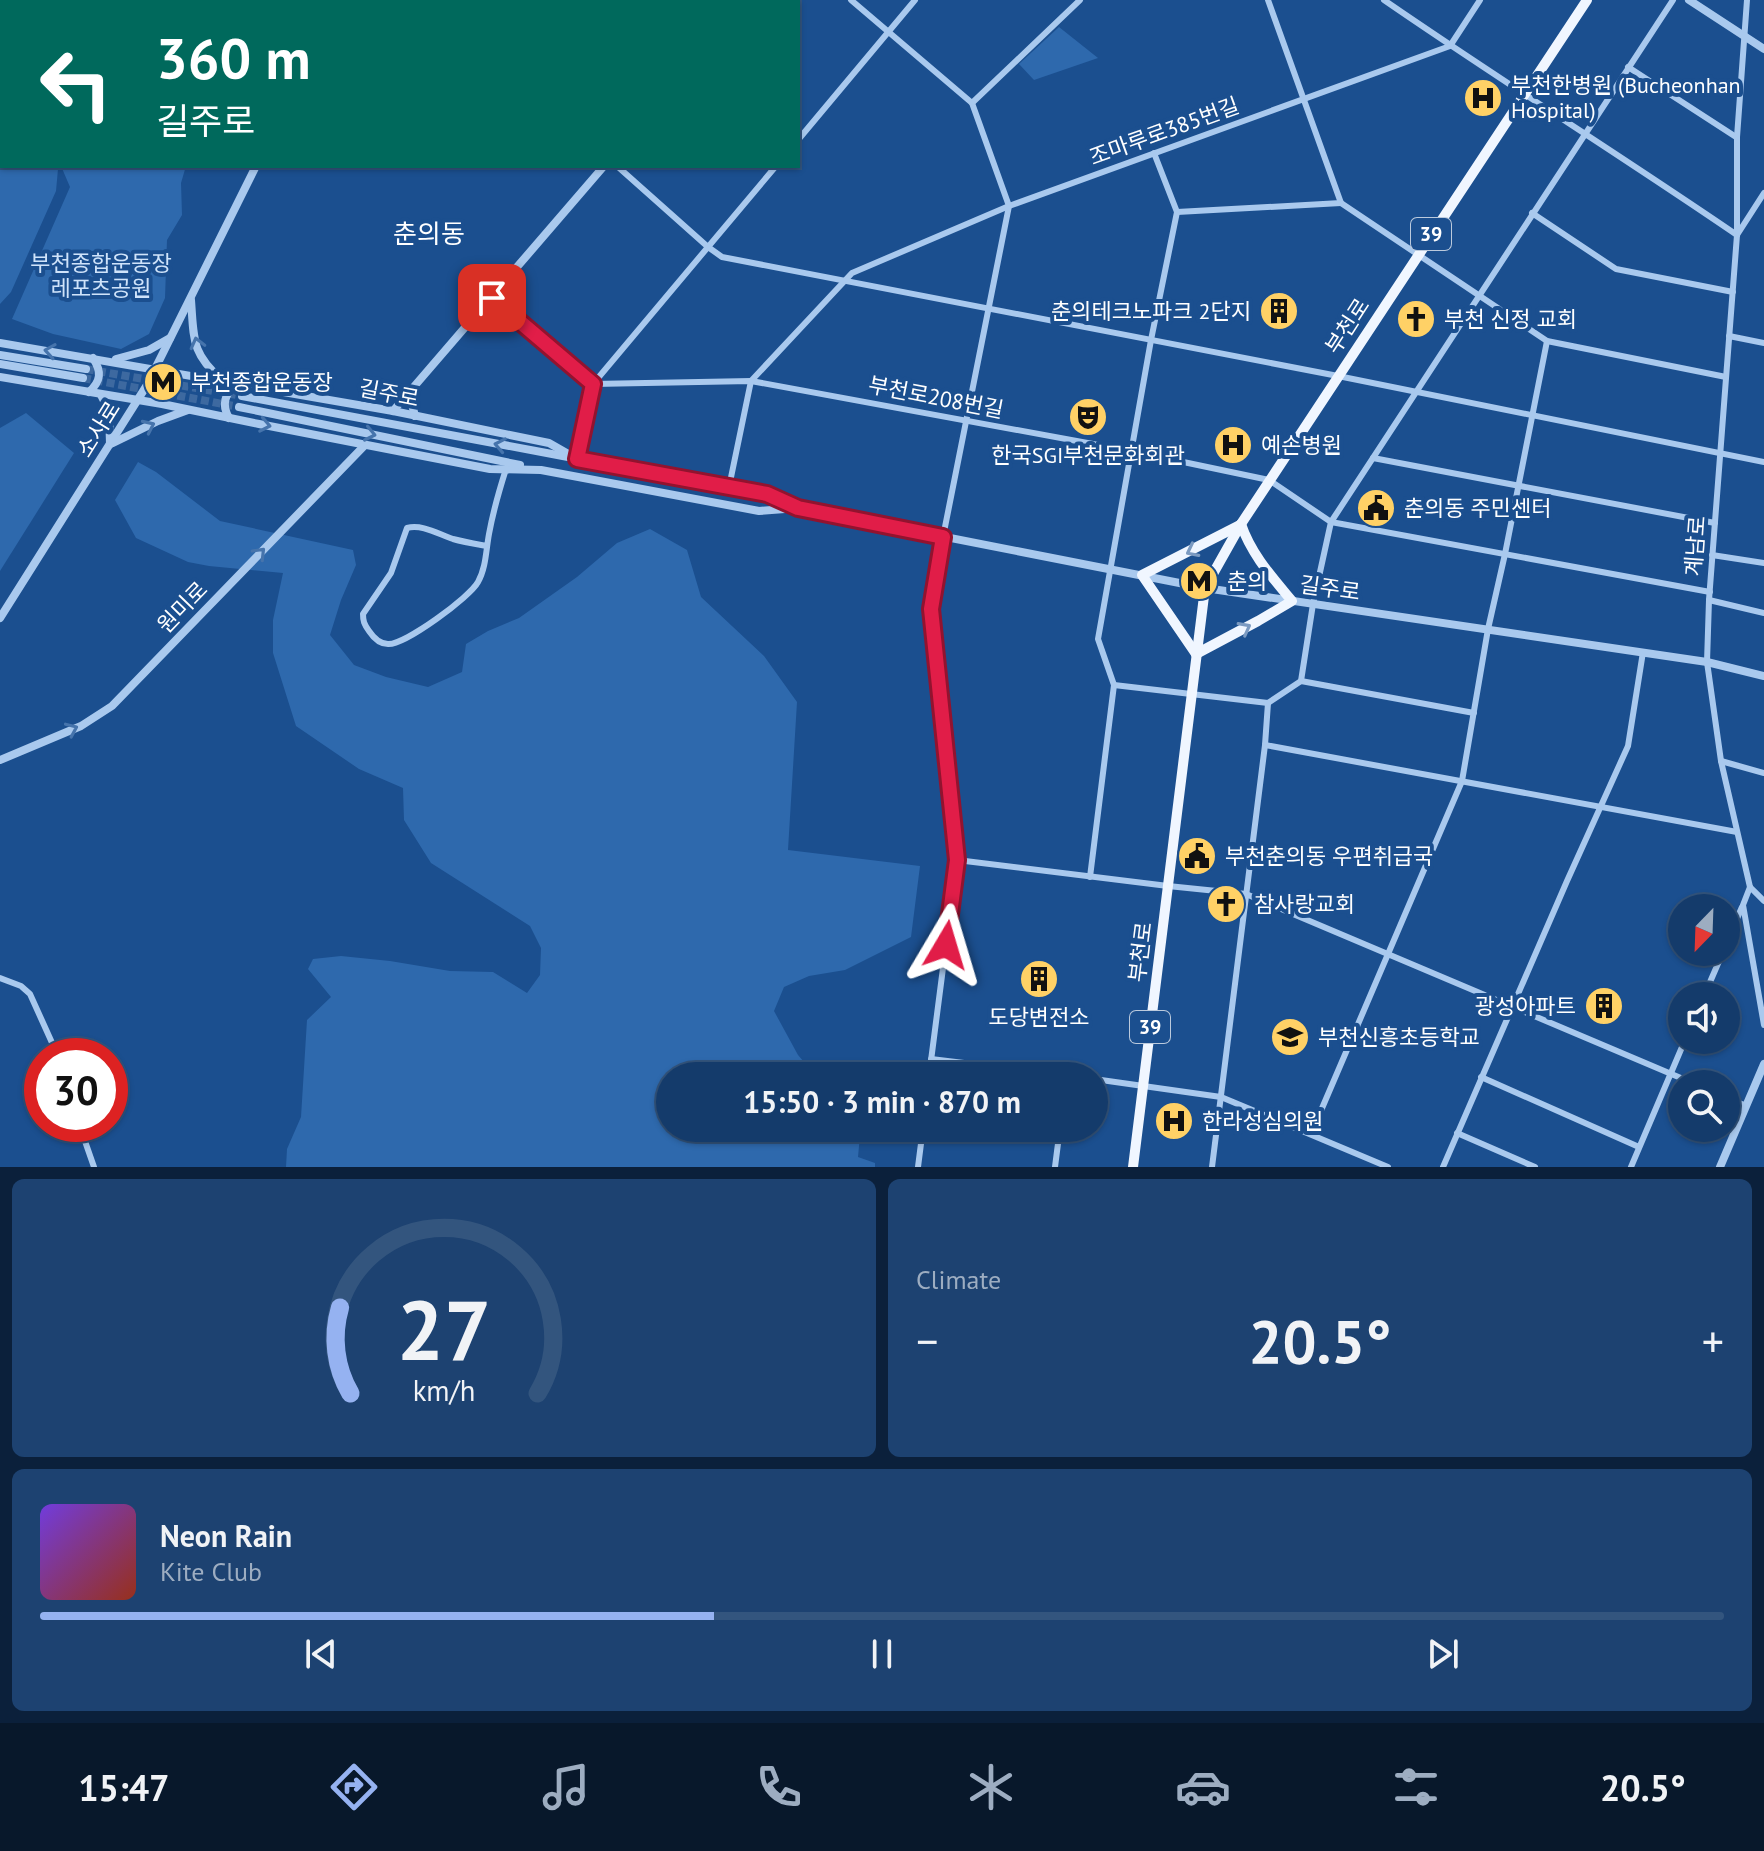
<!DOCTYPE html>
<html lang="en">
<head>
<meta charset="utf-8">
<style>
  :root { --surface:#143b6b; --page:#1d4271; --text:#f1f3f6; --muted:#9dadc1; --line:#33557e; --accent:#95b2f1 }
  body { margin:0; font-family:"PT Sans","Noto Sans KR",sans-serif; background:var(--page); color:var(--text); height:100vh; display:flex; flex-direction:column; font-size:30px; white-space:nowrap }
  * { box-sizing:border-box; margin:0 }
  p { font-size:26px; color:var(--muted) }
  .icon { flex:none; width:44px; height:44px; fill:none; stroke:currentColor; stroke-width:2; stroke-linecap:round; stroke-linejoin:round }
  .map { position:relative; height:1167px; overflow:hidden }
  .drawer { display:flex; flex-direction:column; gap:12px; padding:12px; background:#0b203b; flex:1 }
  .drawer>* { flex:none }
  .guide { position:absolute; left:0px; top:0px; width:800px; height:168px; box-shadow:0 2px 6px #0004,0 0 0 2px var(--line); background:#00695c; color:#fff; overflow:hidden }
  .needle { width:52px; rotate:203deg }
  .tools { position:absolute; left:1668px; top:894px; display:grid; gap:16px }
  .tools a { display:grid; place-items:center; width:72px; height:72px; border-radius:50%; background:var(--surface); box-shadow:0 2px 6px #0004,0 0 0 2px var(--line); font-size:40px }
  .speed { position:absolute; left:24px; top:1038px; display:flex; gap:16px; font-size:40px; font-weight:700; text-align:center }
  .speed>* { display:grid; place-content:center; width:104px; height:104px; border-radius:50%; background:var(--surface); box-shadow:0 2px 6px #0004,0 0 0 2px var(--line); line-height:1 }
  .speed .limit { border:12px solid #d22; background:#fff; color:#111 }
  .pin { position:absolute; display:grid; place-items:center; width:68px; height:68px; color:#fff; margin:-34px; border-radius:16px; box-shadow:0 4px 12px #0006 }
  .me { position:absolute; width:88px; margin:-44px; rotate:7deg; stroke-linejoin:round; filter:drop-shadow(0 0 6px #0008) }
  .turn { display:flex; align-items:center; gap:28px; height:168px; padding:0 24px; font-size:36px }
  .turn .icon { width:104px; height:104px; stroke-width:2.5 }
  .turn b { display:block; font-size:56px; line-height:68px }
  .big { font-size:60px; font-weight:600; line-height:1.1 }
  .drawer .tile { flex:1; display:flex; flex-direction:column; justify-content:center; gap:12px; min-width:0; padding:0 28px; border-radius:12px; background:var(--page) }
  .drawer .dial { align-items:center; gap:0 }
  .dial svg { height:208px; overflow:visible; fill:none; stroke:var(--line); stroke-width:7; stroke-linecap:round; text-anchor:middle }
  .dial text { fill:var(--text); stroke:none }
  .song { display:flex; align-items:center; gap:24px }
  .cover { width:96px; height:96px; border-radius:12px; background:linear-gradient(135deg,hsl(260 70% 55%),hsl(10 70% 35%)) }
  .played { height:8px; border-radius:4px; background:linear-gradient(90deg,var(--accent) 40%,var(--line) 40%) }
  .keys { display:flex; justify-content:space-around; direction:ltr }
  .heat { display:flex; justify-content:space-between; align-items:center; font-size:44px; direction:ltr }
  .drawer .tiles { flex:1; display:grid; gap:12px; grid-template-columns:1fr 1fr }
  .tile:last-child { grid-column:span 2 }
  .trip { position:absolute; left:656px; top:1062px; width:452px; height:80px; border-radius:40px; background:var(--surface); box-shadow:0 2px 6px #0004,0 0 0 2px var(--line); font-weight:600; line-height:80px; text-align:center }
  .menu { display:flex; height:128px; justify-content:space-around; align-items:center; background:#08182b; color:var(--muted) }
  .menu .icon { width:56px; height:56px }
  .menu .on { color:var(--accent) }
  .menu b { font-size:36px; color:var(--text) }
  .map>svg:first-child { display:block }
  .green { fill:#2e69ad }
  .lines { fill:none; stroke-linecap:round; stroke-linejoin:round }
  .tertiary-tunnel { stroke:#3d69a0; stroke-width:8; stroke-dasharray:8 4; stroke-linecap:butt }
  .minor { stroke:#a9c9ee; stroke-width:6 }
  .tertiary { stroke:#a9c9ee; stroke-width:8 }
  .primary { stroke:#f0f6ff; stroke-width:10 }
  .oneway { stroke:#4674ac }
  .oneway2 { stroke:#7b9ac1 }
  .route-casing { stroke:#92132f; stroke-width:20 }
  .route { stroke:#e11d48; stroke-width:14 }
  .labels { text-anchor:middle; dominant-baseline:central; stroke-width:8; stroke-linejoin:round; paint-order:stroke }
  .shield { fill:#1b4f8f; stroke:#bbcadd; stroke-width:2 }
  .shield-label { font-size:20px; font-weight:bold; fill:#fff }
  .poi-label { font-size:22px; fill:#fff; stroke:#1b4f8f; text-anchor:start }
  .street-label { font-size:22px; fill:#fff; stroke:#1b4f8f }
  .park-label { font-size:22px; fill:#cfe3fa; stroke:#1b4f8f }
  .quarter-label { font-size:26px; fill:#fff; stroke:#1b4f8f }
</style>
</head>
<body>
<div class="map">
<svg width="1764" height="1167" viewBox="0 0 1764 1167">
  <rect width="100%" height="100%" fill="#1b4f8f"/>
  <g class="green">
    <polygon points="1059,27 1098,58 1034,80 1019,64"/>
    <polygon points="0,122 2,122 2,166 57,166 58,169 56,191 11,292 0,304"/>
    <polygon points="61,166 186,166 181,183 182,215 167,240 165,298 149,334 121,349 53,334 12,319 70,187"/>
    <polygon points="26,413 74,453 0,571 0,428"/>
    <polygon points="138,462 156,472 220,521 353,550 356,565 341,600 330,635 354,665 386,677 428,687 462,672 466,644 488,631 519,618 577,577 617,543 650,529 687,550 701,597 764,656 797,702 788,850 920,866 911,937 845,970 809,976 784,987 774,1011 798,1055 816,1076 670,1076 670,1128 855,1128 860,1135 858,1157 875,1163 875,1167 286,1167 287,1149 301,1117 307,1020 331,997 308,969 313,959 341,956 390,961 450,971 493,972 527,993 540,975 541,948 530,926 431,863 404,820 403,788 359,769 296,726 273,653 273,620 283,573 209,566 188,562 136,538 115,500"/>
  </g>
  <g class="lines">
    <g class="tertiary-tunnel">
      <polyline points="86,369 242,396"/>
      <polyline points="83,378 239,407"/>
    </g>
    <g class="minor">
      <polyline points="851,0 972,103 1009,206 943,537 931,609 957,860 929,1076"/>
      <polyline points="1268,0 1341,203 1547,341 1726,377"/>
      <path d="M1384 0C1500 80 1620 155 1737 235"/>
      <polyline points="1747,0 1737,137 1737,235 1709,600 1707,662 1721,761 1750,887 1764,901"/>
      <polyline points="1628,67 1736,137"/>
      <polyline points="972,103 1080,0"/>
      <polyline points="798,140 915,0"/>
      <polyline points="617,166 708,247 722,257 1338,376 1764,462"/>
      <polyline points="1177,212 1341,203"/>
      <polyline points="1532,213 1616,269 1733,292"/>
      <polyline points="1737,235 1764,193"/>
      <polyline points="492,298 593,384 751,381 1131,451 1269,480 1331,522 1710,592"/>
      <polyline points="1729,336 1764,343"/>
      <polyline points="1373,458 1715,523"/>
      <polyline points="577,459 593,384 776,166"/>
      <polyline points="729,487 751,381 852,273 1009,206 1450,46 1480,0"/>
      <path d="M487 546C476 544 464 542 453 539 438 534 422 524 407 528L391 573 363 614C363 621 364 624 369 631 373 637 380 644 388 644 405 645 470 597 478 582 486 568 486 550 489 534 493 512 499 491 506 469"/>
      <polyline points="1712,555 1764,563"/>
      <polyline points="1709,600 1764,613"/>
      <polyline points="1301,681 1474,713"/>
      <polyline points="1114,685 1268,703"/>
      <polyline points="1268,703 1301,681 1313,604 1331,522 1673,0"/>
      <polyline points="1265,745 1737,832"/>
      <polyline points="1721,761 1764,773"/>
      <polyline points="957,860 1168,886 1246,894 1695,1084"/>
      <polyline points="1090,877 1114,685 1098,639 1151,340 1177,212 1154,153"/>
      <polyline points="1750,887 1743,905 1764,1025"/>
      <polyline points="1726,944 1742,907"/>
      <polyline points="0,978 21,986 30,994 58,1056"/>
      <polyline points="1704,996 1723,952"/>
      <polyline points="931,1059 1070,1076"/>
      <polyline points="1481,1077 1639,1147"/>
      <polyline points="1094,1079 1221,1097 1388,1167"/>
      <polyline points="1726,1097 1746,1106"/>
      <polyline points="79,1124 94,1167"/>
      <polyline points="1457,1133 1535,1167"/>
      <polyline points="1311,1134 1462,781 1488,629 1505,554 1547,341"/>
      <polyline points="918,1167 923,1128"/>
      <polyline points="1055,1167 1060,1128"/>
      <polyline points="1212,1167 1265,745 1268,703"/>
      <polyline points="1443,1167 1567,881 1628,746 1643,652"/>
      <polyline points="1631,1167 1685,1040"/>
    </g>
    <g class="tertiary">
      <polyline points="1689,0 1764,49"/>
      <polyline points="337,2 338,0"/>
      <polyline points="743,2 745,0"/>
      <path d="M191 300C194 339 191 353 222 380"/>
      <polyline points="0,343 393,411 549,443 577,459 767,494 798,508 1205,588 1707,662 1764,676"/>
      <polyline points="0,355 86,369"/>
      <polyline points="116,359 149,350 170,338"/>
      <polyline points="0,364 83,378"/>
      <polyline points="0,377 162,404 259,424 490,469 541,470 759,511 798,508"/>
      <path d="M89 392C101 381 102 372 93 358"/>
      <polyline points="409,393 415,416"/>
      <polyline points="101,395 109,411 110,444"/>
      <polyline points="242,396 568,457"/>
      <polyline points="239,407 520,465"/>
      <polyline points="393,411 604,166"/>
      <path d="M229 418C221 404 225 395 236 383"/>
      <polyline points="113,443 158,421 188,410"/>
      <polyline points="0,618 147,385 256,166"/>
      <polyline points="0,760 81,726 112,706 365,445"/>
      <polyline points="1720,1167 1764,1064"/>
    </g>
    <g class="primary">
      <polyline points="1196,654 1142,575 1240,525"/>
      <path d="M1196 654 1258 621 1292 601C1272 577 1251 554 1241 524"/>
      <polyline points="1133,1167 1205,588 1241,524 1587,0"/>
    </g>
  </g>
  <defs><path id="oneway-chevron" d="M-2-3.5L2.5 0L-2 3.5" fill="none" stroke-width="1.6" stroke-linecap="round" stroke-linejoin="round" transform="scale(2)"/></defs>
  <g class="oneway">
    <use href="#oneway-chevron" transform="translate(197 343) rotate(-104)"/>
    <use href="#oneway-chevron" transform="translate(50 351) rotate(-171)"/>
    <use href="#oneway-chevron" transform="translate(265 425) rotate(11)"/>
    <use href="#oneway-chevron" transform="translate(149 426) rotate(-25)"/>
    <use href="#oneway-chevron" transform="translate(370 434) rotate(12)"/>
    <use href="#oneway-chevron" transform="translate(500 445) rotate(-169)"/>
    <use href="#oneway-chevron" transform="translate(260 553) rotate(-46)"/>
    <use href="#oneway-chevron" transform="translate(72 729) rotate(-24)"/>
  </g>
  <g class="oneway2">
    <use href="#oneway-chevron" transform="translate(1192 551) rotate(153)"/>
    <use href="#oneway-chevron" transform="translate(1245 628) rotate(-28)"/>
  </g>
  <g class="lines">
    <defs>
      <polyline id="route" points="492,298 593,384 577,459 767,494 798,508 943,537 931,609 957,860 946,945"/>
    </defs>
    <use href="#route" class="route-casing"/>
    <use href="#route" class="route"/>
  </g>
  <defs>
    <symbol id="hospital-disc" viewBox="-11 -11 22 22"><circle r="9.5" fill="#ffd166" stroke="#1b4f8f"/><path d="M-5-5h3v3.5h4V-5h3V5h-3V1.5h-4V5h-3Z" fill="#111"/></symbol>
    <symbol id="building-disc" viewBox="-11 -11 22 22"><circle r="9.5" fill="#ffd166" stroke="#1b4f8f"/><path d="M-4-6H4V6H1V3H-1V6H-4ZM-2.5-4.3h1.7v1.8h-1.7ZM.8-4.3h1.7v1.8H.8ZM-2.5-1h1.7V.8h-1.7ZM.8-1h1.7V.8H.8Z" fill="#111"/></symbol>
    <symbol id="church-disc" viewBox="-11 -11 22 22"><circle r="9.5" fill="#ffd166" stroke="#1b4f8f"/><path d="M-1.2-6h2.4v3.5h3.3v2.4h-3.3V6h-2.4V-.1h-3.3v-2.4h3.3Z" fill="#111"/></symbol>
    <symbol id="metro-disc" viewBox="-11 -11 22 22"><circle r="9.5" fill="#ffd166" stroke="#1b4f8f"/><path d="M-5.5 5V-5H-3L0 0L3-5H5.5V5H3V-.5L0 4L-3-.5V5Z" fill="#111"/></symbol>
    <symbol id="theatre-disc" viewBox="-11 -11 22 22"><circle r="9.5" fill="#ffd166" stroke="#1b4f8f"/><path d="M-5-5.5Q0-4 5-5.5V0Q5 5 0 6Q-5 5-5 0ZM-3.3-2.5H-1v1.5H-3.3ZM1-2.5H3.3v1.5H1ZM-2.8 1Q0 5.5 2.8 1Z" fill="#111"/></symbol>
    <symbol id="civic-disc" viewBox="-11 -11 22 22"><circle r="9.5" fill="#ffd166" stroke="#1b4f8f"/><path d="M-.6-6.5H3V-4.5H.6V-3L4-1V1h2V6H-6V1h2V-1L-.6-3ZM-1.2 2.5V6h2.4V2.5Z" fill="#111"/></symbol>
    <symbol id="school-disc" viewBox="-11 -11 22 22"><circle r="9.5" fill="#ffd166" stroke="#1b4f8f"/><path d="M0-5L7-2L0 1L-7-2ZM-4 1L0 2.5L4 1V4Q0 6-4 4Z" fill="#111"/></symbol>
  </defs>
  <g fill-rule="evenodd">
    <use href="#hospital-disc" x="1461" y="76" width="44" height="44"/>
    <use href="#building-disc" x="1257" y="289" width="44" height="44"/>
    <use href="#church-disc" x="1394" y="297" width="44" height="44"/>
    <use href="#metro-disc" x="141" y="360" width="44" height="44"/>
    <use href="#theatre-disc" x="1066" y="395" width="44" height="44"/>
    <use href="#hospital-disc" x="1211" y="423" width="44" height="44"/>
    <use href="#civic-disc" x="1354" y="486" width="44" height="44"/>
    <use href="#metro-disc" x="1177" y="559" width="44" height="44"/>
    <use href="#civic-disc" x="1175" y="834" width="44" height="44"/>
    <use href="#church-disc" x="1204" y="882" width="44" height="44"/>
    <use href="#building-disc" x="1017" y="957" width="44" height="44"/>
    <use href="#building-disc" x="1582" y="984" width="44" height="44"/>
    <use href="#school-disc" x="1268" y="1015" width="44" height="44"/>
    <use href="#hospital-disc" x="1152" y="1099" width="44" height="44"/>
  </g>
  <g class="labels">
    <g class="shield">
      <rect x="1411" y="218" width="40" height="32" rx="6"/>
      <rect x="1130" y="1011" width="40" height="32" rx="6"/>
    </g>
    <g class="shield-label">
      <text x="1431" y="234">39</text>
      <text x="1150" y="1027">39</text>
    </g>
    <g class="poi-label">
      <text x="1511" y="85">부천한병원 (Bucheonhan<tspan x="1511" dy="25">Hospital)</tspan></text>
      <text x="1251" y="311" text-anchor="end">춘의테크노파크 2단지</text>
      <text x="1444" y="319">부천 신정 교회</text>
      <text x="191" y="382">부천종합운동장</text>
      <text x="1261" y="445">예손병원</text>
      <text x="1088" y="455" text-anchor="middle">한국SGI부천문화회관</text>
      <text x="1404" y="508">춘의동 주민센터</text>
      <text x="1227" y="581">춘의</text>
      <text x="1225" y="856">부천춘의동 우편취급국</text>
      <text x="1254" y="904">참사랑교회</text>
      <text x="1576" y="1006" text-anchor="end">광성아파트</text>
      <text x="1039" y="1017" text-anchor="middle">도당변전소</text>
      <text x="1318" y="1037">부천신흥초등학교</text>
      <text x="1202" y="1121">한라성심의원</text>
    </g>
    <g class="street-label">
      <text transform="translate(1164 131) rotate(-20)">조마루로385번길</text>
      <text transform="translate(1347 326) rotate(-57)">부천로</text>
      <text transform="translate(389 393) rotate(11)">길주로</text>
      <text transform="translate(936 397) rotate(11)">부천로208번길</text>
      <text transform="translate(98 429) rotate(-58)">소사로</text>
      <text transform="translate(1695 546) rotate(-86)">계남로</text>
      <text transform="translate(1330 588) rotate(8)">길주로</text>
      <text transform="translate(182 607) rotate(-46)">원미로</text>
      <text transform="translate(1140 952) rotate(-83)">부천로</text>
    </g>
    <g class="park-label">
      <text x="101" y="263">부천종합운동장<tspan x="101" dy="25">레포츠공원</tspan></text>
    </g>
    <g class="quarter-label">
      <text x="429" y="233">춘의동</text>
    </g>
  </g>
</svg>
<div class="tools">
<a><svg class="needle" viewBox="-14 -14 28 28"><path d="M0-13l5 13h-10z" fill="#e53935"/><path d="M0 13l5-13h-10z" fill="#9dadc1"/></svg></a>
<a><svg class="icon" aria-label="sound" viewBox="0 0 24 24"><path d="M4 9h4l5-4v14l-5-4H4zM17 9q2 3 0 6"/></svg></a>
<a><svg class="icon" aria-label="search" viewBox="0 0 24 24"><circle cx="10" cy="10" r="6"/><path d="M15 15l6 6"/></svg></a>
</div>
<div class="speed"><div class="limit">30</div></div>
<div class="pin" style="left:492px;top:298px;background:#d93025"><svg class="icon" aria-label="arrive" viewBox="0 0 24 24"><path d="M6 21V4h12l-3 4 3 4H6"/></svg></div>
<svg class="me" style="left:946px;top:945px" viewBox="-20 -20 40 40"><path d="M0-17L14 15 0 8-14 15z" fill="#e11d48" stroke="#fff" stroke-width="4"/></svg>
<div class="trip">15:50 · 3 min · 870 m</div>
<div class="guide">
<div class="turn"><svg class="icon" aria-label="left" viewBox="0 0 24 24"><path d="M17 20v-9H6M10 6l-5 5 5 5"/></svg><div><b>360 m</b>길주로</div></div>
</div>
</div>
<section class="drawer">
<div class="tiles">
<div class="tile dial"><svg viewBox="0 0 100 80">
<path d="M14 69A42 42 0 1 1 86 69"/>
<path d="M14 69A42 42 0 0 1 10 36" stroke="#95b2f1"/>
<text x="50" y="56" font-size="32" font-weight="700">27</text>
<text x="50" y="72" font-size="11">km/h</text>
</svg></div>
<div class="tile"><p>Climate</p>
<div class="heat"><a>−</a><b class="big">20.5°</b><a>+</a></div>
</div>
<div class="tile">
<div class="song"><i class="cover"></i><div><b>Neon Rain</b><p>Kite Club</p></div></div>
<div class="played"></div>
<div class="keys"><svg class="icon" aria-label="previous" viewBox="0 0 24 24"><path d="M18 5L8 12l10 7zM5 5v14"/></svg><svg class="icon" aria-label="pause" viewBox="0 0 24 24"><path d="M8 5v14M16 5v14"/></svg><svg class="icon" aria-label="next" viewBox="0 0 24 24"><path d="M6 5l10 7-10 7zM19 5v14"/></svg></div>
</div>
</div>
</section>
<nav class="menu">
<b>15:47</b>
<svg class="icon on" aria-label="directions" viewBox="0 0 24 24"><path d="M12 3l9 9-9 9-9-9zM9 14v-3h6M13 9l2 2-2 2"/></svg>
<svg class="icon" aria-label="music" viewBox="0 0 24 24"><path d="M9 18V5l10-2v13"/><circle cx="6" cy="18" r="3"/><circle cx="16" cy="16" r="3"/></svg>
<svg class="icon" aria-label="phone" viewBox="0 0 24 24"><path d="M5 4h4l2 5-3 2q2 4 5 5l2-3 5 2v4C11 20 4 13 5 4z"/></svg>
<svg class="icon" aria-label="climate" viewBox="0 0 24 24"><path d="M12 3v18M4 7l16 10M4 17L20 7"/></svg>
<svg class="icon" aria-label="car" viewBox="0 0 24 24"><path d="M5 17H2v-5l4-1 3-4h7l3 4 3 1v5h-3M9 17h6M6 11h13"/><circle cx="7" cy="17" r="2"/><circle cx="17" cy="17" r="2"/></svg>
<svg class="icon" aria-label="filters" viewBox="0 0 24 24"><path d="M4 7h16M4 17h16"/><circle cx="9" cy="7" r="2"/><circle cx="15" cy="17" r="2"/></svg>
<b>20.5°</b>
</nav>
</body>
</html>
